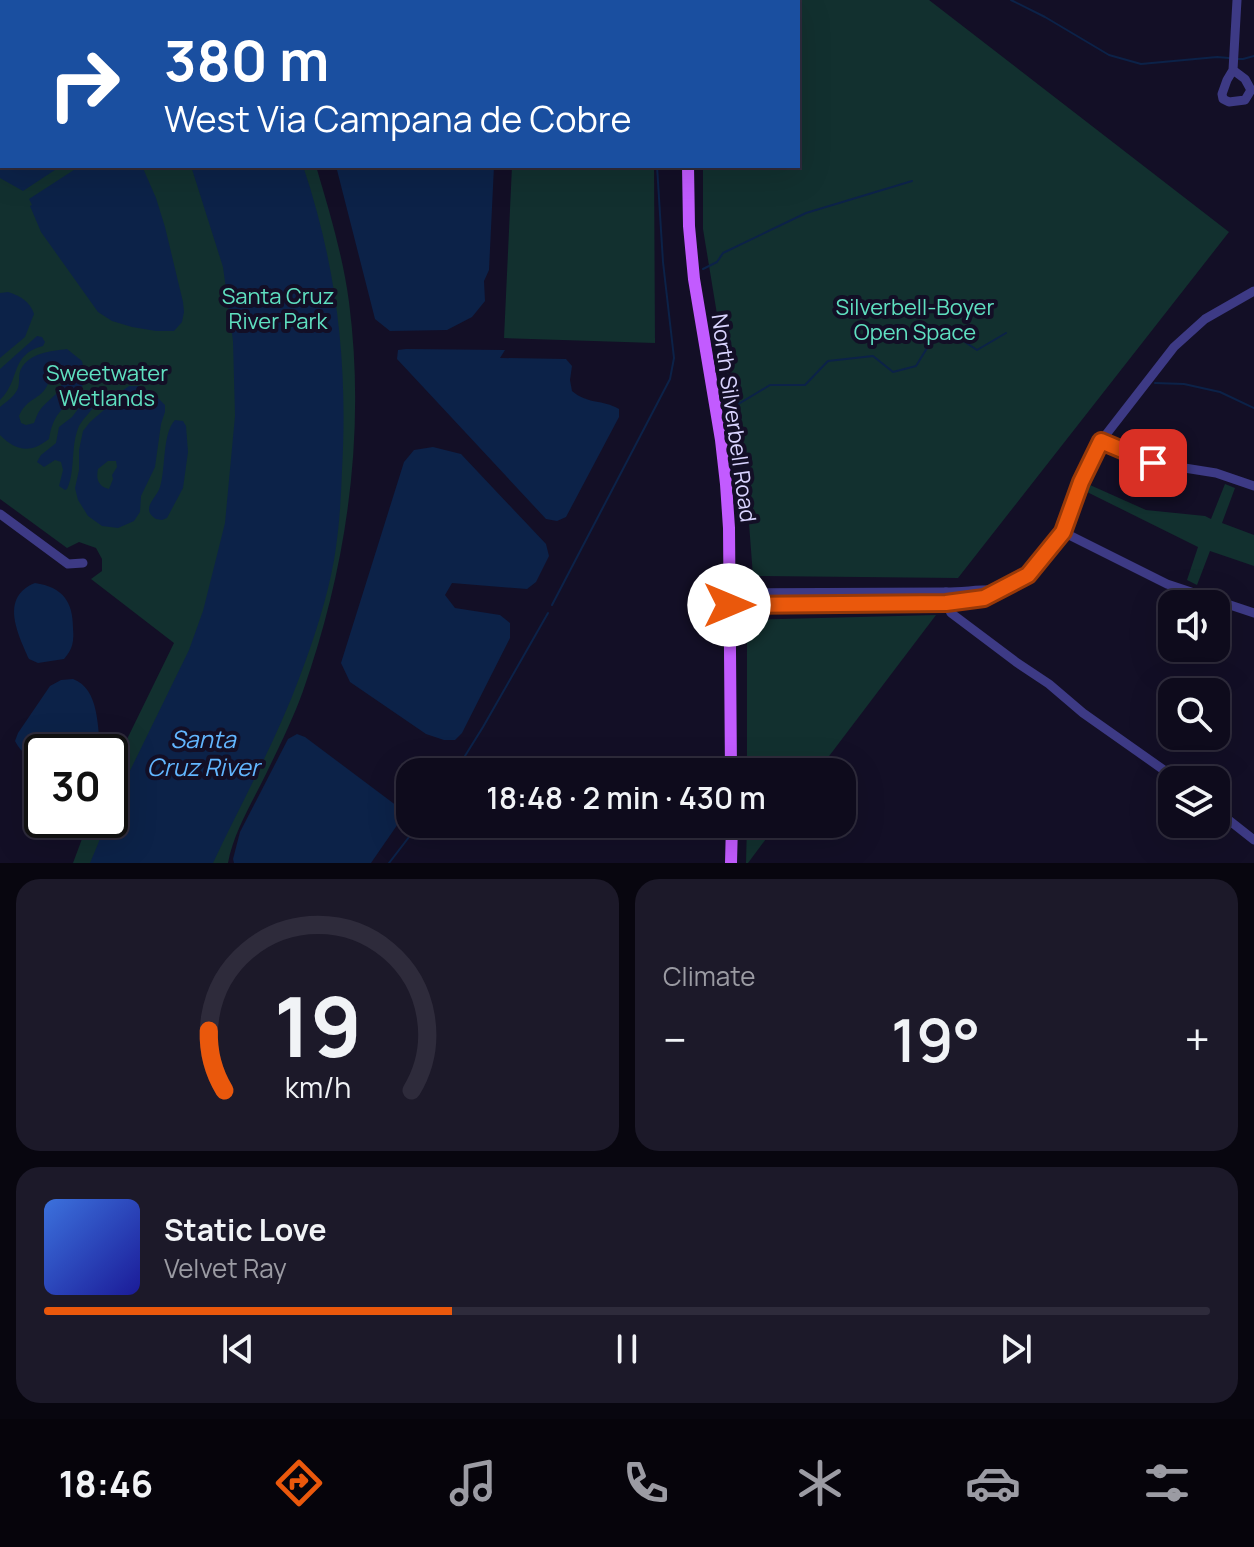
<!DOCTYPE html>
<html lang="en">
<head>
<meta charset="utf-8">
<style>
  :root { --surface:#0e0b1c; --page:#1c1929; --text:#f1f3f6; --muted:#9b9ba3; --line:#2e2b3b; --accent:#ea580c }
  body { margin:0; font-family:Manrope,sans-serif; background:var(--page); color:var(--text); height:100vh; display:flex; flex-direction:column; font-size:30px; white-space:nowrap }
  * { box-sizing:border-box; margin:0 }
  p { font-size:26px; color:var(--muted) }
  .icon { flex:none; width:44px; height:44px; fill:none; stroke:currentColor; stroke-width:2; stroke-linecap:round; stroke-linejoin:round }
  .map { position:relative; height:863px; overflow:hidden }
  .details { display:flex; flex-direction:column; gap:16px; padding:16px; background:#08060f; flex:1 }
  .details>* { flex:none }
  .top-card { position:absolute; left:0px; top:0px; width:800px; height:168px; box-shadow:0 8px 32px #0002,0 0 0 2px var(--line); background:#1a4fa0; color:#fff; overflow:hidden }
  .tools { position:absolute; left:1158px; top:590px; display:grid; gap:16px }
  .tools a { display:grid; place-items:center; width:72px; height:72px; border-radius:16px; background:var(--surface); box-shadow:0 8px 32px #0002,0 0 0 2px var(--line); font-size:40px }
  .speed { position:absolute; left:24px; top:734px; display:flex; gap:16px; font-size:40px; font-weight:700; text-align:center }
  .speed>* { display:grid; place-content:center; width:104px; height:104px; border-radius:50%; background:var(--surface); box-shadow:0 8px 32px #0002,0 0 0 2px var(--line); line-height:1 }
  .speed .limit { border:4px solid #111; border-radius:12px; background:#fff; color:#111 }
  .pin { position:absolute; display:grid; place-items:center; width:68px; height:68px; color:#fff; margin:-34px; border-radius:16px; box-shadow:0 4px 12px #0006 }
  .me { position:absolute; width:88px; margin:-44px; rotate:90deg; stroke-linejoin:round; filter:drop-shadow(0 0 6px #0008) }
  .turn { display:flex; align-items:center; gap:28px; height:168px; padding:0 32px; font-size:36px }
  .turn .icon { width:104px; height:104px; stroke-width:2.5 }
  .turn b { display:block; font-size:56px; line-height:68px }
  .big { font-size:60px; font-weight:600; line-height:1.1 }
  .details .tile { flex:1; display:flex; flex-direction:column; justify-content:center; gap:12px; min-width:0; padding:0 28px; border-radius:24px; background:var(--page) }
  .details .dial { align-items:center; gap:0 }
  .dial svg { height:208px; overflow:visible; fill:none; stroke:var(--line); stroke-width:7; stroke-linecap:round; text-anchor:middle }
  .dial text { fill:var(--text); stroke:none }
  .song { display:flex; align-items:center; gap:24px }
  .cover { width:96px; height:96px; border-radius:12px; background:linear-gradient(135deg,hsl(220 70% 55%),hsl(240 70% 35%)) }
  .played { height:8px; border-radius:4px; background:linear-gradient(90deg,var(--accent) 35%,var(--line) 35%) }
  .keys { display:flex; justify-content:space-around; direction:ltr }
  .heat { display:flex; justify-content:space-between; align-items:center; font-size:44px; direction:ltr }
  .details .tiles { flex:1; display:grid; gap:16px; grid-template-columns:1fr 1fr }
  .tile:last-child { grid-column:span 2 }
  .trip { position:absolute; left:396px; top:758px; width:460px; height:80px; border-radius:24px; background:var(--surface); box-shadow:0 8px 32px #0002,0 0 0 2px var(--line); font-weight:600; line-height:80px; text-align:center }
  .dock { display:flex; height:128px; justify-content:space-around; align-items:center; background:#06040b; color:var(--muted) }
  .dock .icon { width:56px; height:56px }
  .dock .active { color:var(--accent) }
  .dock b { font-size:36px; color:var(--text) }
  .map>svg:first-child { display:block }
  .green { fill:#12302f }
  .water { fill:#0c2248; fill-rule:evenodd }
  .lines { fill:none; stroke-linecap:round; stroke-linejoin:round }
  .stream { stroke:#0c2248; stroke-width:2 }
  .minor { stroke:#3d3a85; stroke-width:9 }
  .major { stroke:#c25bff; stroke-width:12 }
  .route-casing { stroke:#983908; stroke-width:20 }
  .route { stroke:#ea580c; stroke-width:14 }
  .labels { text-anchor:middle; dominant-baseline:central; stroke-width:8; stroke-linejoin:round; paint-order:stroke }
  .park-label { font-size:22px; fill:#5fe0c0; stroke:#130f26 }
  .street-label { font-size:22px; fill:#d9d4ff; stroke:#130f26 }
  .water-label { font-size:24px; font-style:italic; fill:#62b6ff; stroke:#130f26 }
</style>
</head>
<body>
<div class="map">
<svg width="1254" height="863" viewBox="0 0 1254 863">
  <rect width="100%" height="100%" fill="#130f26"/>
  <g class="green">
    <path d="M0 0H653V2H2V166H316C329 210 343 256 349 302 366 434 347 566 303 691 293 719 279 747 266 774 252 803 234 831 228 863H73L89 820H110V774L174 643 91 579 102 571V559L96 548 79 542 67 548 0 499Z"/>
    <polygon points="702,0 929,0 1229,232 958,578 753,576 747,497 703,229 703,166 798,166 798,2 702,2"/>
    <polygon points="512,166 654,166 655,343 504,338"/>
    <polygon points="1225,484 1235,488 1222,523 1254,535 1254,566 1210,551 1197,585 1187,580 1198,547 1087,492 1090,485 1146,510 1205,516 1211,519"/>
    <polygon points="936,615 817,772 747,772 747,620"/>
    <polygon points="747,824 777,824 748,863 746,863"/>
  </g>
  <g class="water">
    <polygon points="98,0 226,0 227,2 99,2"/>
    <polygon points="2,59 2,166 61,166 23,191 0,178 0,61"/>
    <polygon points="80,166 142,166 156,198 165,227 183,302 184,312 182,322 174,331 156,331 132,327 112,321 98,312 41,232 30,206 32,205 29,199"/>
    <path d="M191 166H303C337 267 348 364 342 470 341 500 339 531 334 560 327 599 314 639 300 676 276 741 242 801 213 863H90L108 820H110V815L123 785 189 650 203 611 225 523 235 416 233 341 223 267Z"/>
    <polygon points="336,166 494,166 489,270 484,281 485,301 472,317 447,330 390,331 375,319"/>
    <path d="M8 292C20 296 30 301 34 314L25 337 0 358V293Z"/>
    <path d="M37 336 42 337 45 342 43 346C9 355 21 380 0 400V369Z"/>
    <path d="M67 349 82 361 85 375 80 395C60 409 53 416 49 439 30 454 16 451 0 435V407C6 402 15 396 18 388 20 382 18 375 21 369 29 353 51 351 67 349ZM53 369 60 370C67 393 51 395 40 410 37 414 36 418 34 423L26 425 21 423 19 416C27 397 40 401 48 384L44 377 47 372Z"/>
    <path d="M406 349 505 350 500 358 566 359 572 366 570 380 572 391C589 405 602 399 619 409V417L566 517 557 521 546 519 397 359 398 350Z"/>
    <path d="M129 386H141L158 398 165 405V412L161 424 155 467 141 496 140 512 134 521 118 528 102 526 88 516 78 500 75 488 79 470V450L83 431 90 422 104 410 115 396ZM108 461H116L117 467 112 475 113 479 109 489C98 486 96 479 98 469Z"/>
    <path d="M94 393 97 396 98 400C93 410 84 417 79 426 70 447 76 470 67 489L65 490 59 486 63 470 61 462 55 460 44 467 37 462 41 455 56 443 59 427 72 417 87 397Z"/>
    <path d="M175 420 183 421 186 426 188 452 183 488 167 518 162 520 156 519C152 516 149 514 149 509 149 502 158 494 160 487 166 468 162 434 175 420Z"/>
    <polygon points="433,447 461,454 546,544 549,556 536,582 527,589 452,583 445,595 455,608 500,615 510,623 510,638 462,733 455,740 444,740 426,734 350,682 341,663 404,462 414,450"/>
    <path d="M35 583C63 587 73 602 73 628 74 641 73 649 64 659L38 663 29 659C17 632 0 597 35 583Z"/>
    <path d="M73 679C100 689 97 728 101 752H42V760C30 760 20 751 15 741L18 733 50 686 61 680Z"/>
    <polygon points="297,734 305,737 397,806 402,818 371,863 234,863 233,859 240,832 288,739"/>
  </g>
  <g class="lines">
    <g class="stream">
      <polyline points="1011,0 1045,17 1109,55 1141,64 1217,57 1229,58"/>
      <polyline points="763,2 763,0"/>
      <polyline points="1236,59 1243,59 1254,56"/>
      <polyline points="703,269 717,262 723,253 806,213 912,181"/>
      <polyline points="1155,383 1184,384 1220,392 1254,408"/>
      <polyline points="725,412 770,385 805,385 828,361 873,356 893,372 916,366 932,340 953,334 977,350 1006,333"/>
      <polyline points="552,605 670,379 674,358 663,262 657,166"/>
      <polyline points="455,772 483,727 548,613"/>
      <polyline points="389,863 419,824"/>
    </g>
    <g class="minor">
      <polyline points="1233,70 1245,79 1251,90 1245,100 1229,102 1223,99 1222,94 1227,80 1233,70 1237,0"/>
      <polyline points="1101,441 1153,463 1216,473 1254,486"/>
      <polyline points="0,514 68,564 83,563"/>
      <polyline points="1063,532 1167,584 1254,613"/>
      <polyline points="946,592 946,603 951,613 1016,662 1049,684 1083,713 1178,780"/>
      <path d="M729 593 946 592C964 592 981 589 999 590"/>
      <polyline points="729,605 946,603 984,598 1028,575 1063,532 1081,482 1101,441 1174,347 1205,319 1254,291"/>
      <polyline points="1216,810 1254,840"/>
    </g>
    <g class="major">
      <polyline points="688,0 688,2"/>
      <polyline points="688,166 689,226 694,279 721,440 726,484 729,528 731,772"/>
      <polyline points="731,863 732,824"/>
    </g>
  </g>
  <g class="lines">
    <defs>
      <polyline id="route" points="729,605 946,603 984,598 1028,575 1063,532 1081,482 1101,441 1153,463"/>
    </defs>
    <use href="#route" class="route-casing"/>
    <use href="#route" class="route"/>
  </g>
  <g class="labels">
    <g class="park-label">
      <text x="278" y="296">Santa Cruz<tspan x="278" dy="25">River Park</tspan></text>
      <text x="915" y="307">Silverbell-Boyer<tspan x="915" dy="25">Open Space</tspan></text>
      <text x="107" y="373">Sweetwater<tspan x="107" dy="25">Wetlands</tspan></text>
    </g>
    <g class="street-label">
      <text transform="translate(734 418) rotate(82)">North Silverbell Road</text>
    </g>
    <g class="water-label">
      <text x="203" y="738">Santa<tspan x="203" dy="28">Cruz River</tspan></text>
    </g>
  </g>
</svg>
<div class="tools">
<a><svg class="icon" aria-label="sound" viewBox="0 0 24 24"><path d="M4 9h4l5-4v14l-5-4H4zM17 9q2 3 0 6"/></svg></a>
<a><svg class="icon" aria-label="search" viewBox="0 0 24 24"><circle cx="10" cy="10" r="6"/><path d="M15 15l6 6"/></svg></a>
<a><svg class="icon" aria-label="layers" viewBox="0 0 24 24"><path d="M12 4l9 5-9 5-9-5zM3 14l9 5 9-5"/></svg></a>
</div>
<div class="speed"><div class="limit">30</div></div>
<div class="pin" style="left:1153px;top:463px;background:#d93025"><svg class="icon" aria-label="arrive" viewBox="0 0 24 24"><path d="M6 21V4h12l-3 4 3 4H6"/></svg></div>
<svg class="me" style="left:729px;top:605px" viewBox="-20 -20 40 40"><circle r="19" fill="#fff"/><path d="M0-13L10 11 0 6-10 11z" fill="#ea580c"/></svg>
<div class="trip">18:48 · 2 min · 430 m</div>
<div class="top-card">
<div class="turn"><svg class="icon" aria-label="right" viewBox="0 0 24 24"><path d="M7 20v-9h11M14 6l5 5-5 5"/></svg><div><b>380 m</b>West Via Campana de Cobre</div></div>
</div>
</div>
<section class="details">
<div class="tiles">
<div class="tile dial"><svg viewBox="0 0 100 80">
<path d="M14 69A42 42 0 1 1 86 69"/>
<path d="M14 69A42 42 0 0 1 8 46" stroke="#ea580c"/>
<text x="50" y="56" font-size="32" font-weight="700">19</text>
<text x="50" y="72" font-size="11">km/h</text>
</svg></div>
<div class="tile"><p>Climate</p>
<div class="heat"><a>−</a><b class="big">19°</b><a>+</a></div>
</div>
<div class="tile">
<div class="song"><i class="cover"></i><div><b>Static Love</b><p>Velvet Ray</p></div></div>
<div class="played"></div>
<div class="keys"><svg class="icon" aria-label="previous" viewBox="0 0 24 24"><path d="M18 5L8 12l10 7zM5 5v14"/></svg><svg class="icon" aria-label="pause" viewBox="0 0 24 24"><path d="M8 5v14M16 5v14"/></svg><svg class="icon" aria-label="next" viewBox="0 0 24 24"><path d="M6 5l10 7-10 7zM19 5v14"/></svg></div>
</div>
</div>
</section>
<nav class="dock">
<b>18:46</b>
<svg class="icon active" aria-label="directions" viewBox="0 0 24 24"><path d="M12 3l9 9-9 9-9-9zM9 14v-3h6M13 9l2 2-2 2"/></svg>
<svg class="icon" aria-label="music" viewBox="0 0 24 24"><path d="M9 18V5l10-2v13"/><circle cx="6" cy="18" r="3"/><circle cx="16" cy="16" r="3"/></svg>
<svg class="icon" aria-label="phone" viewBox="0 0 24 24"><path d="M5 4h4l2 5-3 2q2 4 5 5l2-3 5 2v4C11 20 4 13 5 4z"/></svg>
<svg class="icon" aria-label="climate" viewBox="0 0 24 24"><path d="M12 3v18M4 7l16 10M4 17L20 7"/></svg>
<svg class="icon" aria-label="car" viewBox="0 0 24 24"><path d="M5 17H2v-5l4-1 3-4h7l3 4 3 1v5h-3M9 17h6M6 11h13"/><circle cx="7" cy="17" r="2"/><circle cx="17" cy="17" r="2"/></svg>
<svg class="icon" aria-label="filters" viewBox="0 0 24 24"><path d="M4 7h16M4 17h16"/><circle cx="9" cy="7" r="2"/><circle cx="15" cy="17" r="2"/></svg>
</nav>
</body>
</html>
